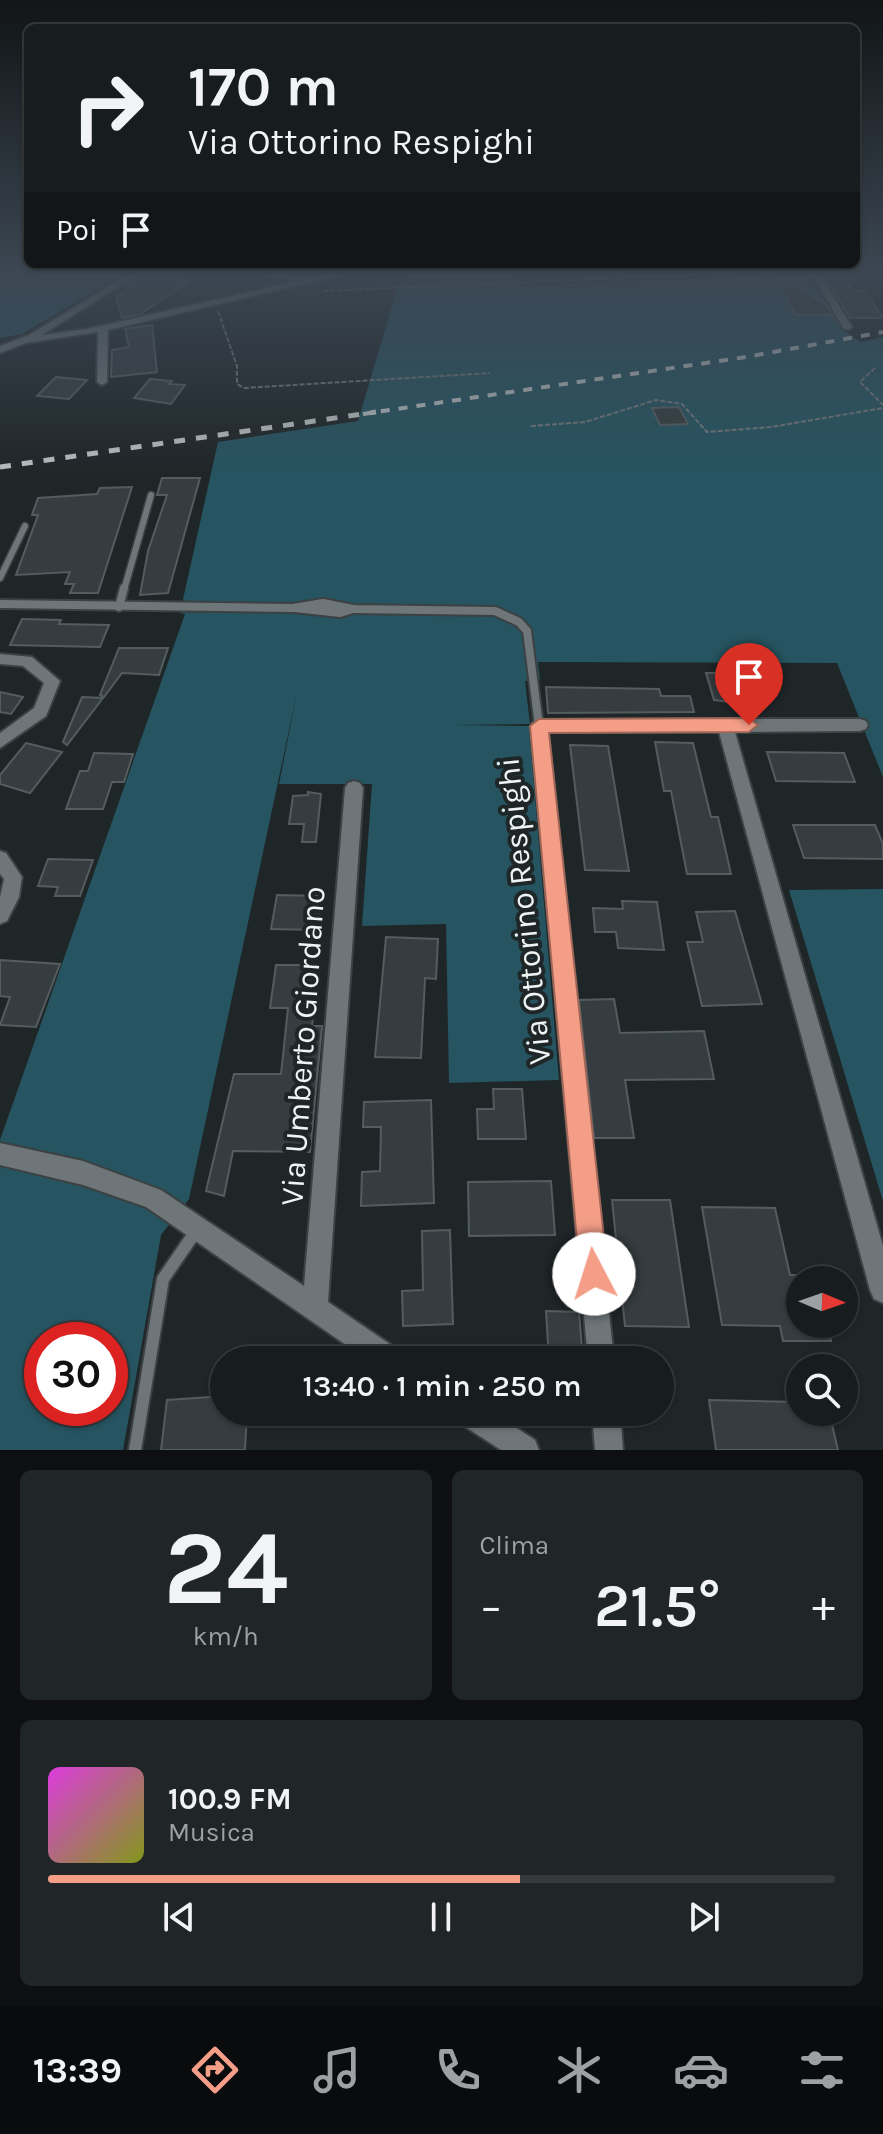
<!DOCTYPE html>
<html lang="it">
<head>
<meta charset="utf-8">
<style>
  :root { --surface:#171c1e; --page:#202527; --text:#f1f3f6; --muted:#9ea1a4; --line:#363a3c; --accent:#f49e87 }
  body { margin:0; font-family:Karla,sans-serif; background:var(--page); color:var(--text); height:100vh; display:flex; flex-direction:column; font-size:30px; white-space:nowrap }
  * { box-sizing:border-box; margin:0 }
  p { font-size:26px; color:var(--muted) }
  .icon { flex:none; width:44px; height:44px; fill:none; stroke:currentColor; stroke-width:2; stroke-linecap:round; stroke-linejoin:round }
  .map { position:relative; height:1450px; overflow:hidden }
  .side { display:flex; flex-direction:column; gap:20px; padding:20px; background:#0d0f10; flex:1 }
  .side>* { flex:none }
  .banner { position:absolute; left:24px; top:24px; width:836px; height:244px; border-radius:12px; box-shadow:0 2px 6px #0004,0 0 0 2px var(--line); background:#171c1e; color:var(--text); overflow:hidden }
  .needle { width:52px; rotate:92deg }
  .tools { position:absolute; left:786px; top:1266px; display:grid; gap:16px }
  .tools a { display:grid; place-items:center; width:72px; height:72px; border-radius:50%; background:var(--surface); box-shadow:0 2px 6px #0004,0 0 0 2px var(--line); font-size:40px }
  .speed { position:absolute; left:24px; top:1322px; display:flex; gap:16px; font-size:40px; font-weight:700; text-align:center }
  .speed>* { display:grid; place-content:center; width:104px; height:104px; border-radius:50%; background:var(--surface); box-shadow:0 2px 6px #0004,0 0 0 2px var(--line); line-height:1 }
  .speed .limit { border:12px solid #d22; background:#fff; color:#111 }
  .pin { position:absolute; display:grid; place-items:center; width:68px; height:68px; color:#fff; margin:-82px -34px; border-radius:50% 50% 50% 0; rotate:-45deg; box-shadow:0 0 8px #0007 }
  .pin .icon { rotate:45deg }
  .me { position:absolute; width:88px; margin:-44px; rotate:355deg; stroke-linejoin:round; filter:drop-shadow(0 0 6px #0008) }
  .turn { display:flex; align-items:center; gap:28px; height:168px; padding:0 32px; font-size:36px }
  .turn .icon { width:104px; height:104px; stroke-width:2.5 }
  .turn b { display:block; font-size:56px; line-height:68px }
  .then { display:flex; align-items:center; height:76px; padding:0 32px; background:#0003; gap:16px; font-size:30px }
  .big { font-size:60px; font-weight:600; line-height:1.1 }
  .side .tile { flex:1; display:flex; flex-direction:column; justify-content:center; gap:12px; min-width:0; padding:0 28px; border-radius:12px; background:var(--page) }
  .side .dial { align-items:center; gap:0 }
  .dial b { font-size:104px; line-height:1 }
  .song { display:flex; align-items:center; gap:24px }
  .cover { width:96px; height:96px; border-radius:12px; background:linear-gradient(135deg,hsl(300 70% 55%),hsl(70 70% 35%)) }
  .played { height:8px; border-radius:4px; background:linear-gradient(90deg,var(--accent) 60%,var(--line) 60%) }
  .keys { display:flex; justify-content:space-around; direction:ltr }
  .heat { display:flex; justify-content:space-between; align-items:center; font-size:44px; direction:ltr }
  .side .tiles { flex:1; display:grid; gap:20px; grid-template-columns:1fr 1fr }
  .tile:last-child { grid-column:span 2 }
  .trip { position:absolute; left:210px; top:1346px; width:464px; height:80px; border-radius:40px; background:var(--surface); box-shadow:0 2px 6px #0004,0 0 0 2px var(--line); font-weight:600; line-height:80px; text-align:center }
  .tab-bar { display:flex; height:128px; justify-content:space-around; align-items:center; background:#090b0c; color:var(--muted) }
  .tab-bar .icon { width:56px; height:56px }
  .tab-bar .on { color:var(--accent) }
  .tab-bar b { font-size:36px; color:var(--text) }
  .map>svg:first-child { display:block }
  .green { fill:#265460; fill-rule:evenodd }
  .building { fill:#363d40; stroke:#545c5f; stroke-width:2 }
  .lines { fill:none; stroke-linecap:round; stroke-linejoin:round }
  .lane-far2-casing { stroke:#3c4143; stroke-width:9 }
  .lane-far1-casing { stroke:#3c4143; stroke-width:12 }
  .lane-casing { stroke:#3c4143; stroke-width:16 }
  .street-casing { stroke:#3c4143; stroke-width:4 }
  .path { stroke:#72787a; stroke-width:2; stroke-dasharray:5 2; stroke-linecap:butt }
  .lane-far2 { stroke:#6e7679; stroke-width:6 }
  .lane-far1 { stroke:#6e7679; stroke-width:8 }
  .lane { stroke:#6e7679; stroke-width:12 }
  .street { fill:#6e7679; fill-rule:evenodd }
  .rail-far1 { stroke:#b9bfc0; stroke-width:4; stroke-dasharray:9 9; stroke-linecap:butt }
  .rail { stroke:#b9bfc0; stroke-width:5; stroke-dasharray:11 11; stroke-linecap:butt }
  .route { fill:#f49e87; stroke:#9f6758; stroke-width:2 }
  .labels { text-anchor:middle; dominant-baseline:central; stroke-width:8; stroke-linejoin:round; paint-order:stroke }
  .near-street-label { font-size:32px; fill:#eff4f5; stroke:#1f2628 }
</style>
</head>
<body>
<div class="map">
<svg width="883" height="1450" viewBox="0 0 883 1450">
  <rect width="100%" height="100%" fill="#1f2628"/>
  <g class="green">
    <polygon points="0,273 125,273 22,334 0,338"/>
    <path d="M411 273H512L521 286 804 275 809 276 843 330 861 342 883 337V777L837 663 538 662 540 680 525 681 530 724 454 725 529 726 559 1080 449 1083 446 924 362 926 372 784H279L297 693 189 1199 161 1235 123 1450H0V1140L185 614 180 613 218 442 358 421 399 283ZM42 1340H110V1408H42Z"/>
    <polygon points="883,889 883,1201 789,890"/>
  </g>
  <g class="building">
    <polygon points="143,273 190,273 178,281 187,283 140,314 122,318 116,297 132,287 125,286"/>
    <polygon points="772,273 825,303 833,315 796,315"/>
    <polygon points="823,273 841,273 852,291 865,291 883,318 850,318"/>
    <polygon points="152,325 157,372 111,377 112,350 129,347 125,329"/>
    <polygon points="56,377 87,380 69,399 37,396"/>
    <polygon points="150,379 172,381 169,384 185,385 171,404 134,398"/>
    <polygon points="679,407 688,424 660,425 652,408"/>
    <polygon points="162,478 200,478 168,593 140,595 148,551 167,495 157,495"/>
    <polygon points="132,487 98,593 70,593 74,584 65,584 70,572 16,575 38,515 32,515 38,498 97,494 100,488"/>
    <polygon points="22,619 61,620 59,624 109,625 100,647 10,645"/>
    <polygon points="119,648 168,648 159,675 122,673 104,697 100,695"/>
    <polygon points="706,673 746,673 756,705 714,700"/>
    <polygon points="546,687 659,689 661,696 690,696 694,712 548,713"/>
    <polygon points="0,692 23,697 11,714 0,712"/>
    <polygon points="82,697 103,698 67,745 63,742"/>
    <polygon points="655,742 693,743 711,817 718,817 731,874 687,874 671,791 664,791"/>
    <polygon points="26,743 62,752 30,793 0,784 0,775"/>
    <polygon points="570,745 608,746 629,871 585,870"/>
    <polygon points="767,752 844,753 855,782 776,781"/>
    <polygon points="94,753 133,754 124,782 112,782 103,809 66,809 80,771 88,771"/>
    <polygon points="308,792 321,794 316,842 302,842 304,824 289,824 293,796 308,795"/>
    <polygon points="793,825 875,825 883,844 883,859 804,858"/>
    <polygon points="48,859 93,860 80,896 55,896 58,887 38,886"/>
    <polygon points="277,895 321,896 317,930 271,929"/>
    <polygon points="622,901 657,902 664,950 618,948 616,932 595,932 593,908 623,909"/>
    <polygon points="735,911 762,1004 702,1006 687,942 703,942 696,912"/>
    <polygon points="386,937 438,939 436,979 425,978 421,1058 375,1057"/>
    <polygon points="0,960 60,964 36,1027 0,1025 10,997 0,996"/>
    <polygon points="276,965 318,965 312,1026 322,1026 310,1152 233,1151 224,1196 206,1191 234,1074 281,1074 288,1008 270,1008"/>
    <polygon points="614,999 620,1033 704,1031 714,1079 625,1080 634,1138 594,1138 579,1000"/>
    <polygon points="493,1089 522,1089 526,1139 478,1139 477,1109 494,1109"/>
    <polygon points="431,1100 434,1203 361,1206 362,1172 380,1171 381,1127 363,1127 364,1102"/>
    <polygon points="551,1181 555,1235 469,1236 468,1182"/>
    <polygon points="612,1200 670,1200 689,1327 625,1326"/>
    <polygon points="702,1207 775,1208 790,1275 800,1275 800,1324 827,1324 831,1341 783,1341 780,1326 722,1325"/>
    <polygon points="450,1230 453,1324 403,1326 402,1291 423,1290 422,1231"/>
    <polygon points="546,1311 579,1312 583,1360 549,1360"/>
    <polygon points="224,1396 224,1412 247,1412 245,1450 161,1450 167,1400"/>
    <polygon points="709,1400 800,1402 800,1412 829,1412 838,1450 716,1450"/>
  </g>
  <g class="lines">
    <defs>
      <g id="lane-far2">
        <polyline points="0,578 25,526"/>
        <polyline points="124,590 151,495"/>
      </g>
      <g id="lane-far1">
        <polyline points="0,604 293,608 323,603 353,609 495,611 519,622 527,631 539,726"/>
        <polyline points="119,607 124,588"/>
        <polyline points="295,608 340,613 353,609"/>
      </g>
      <polyline id="lane" points="135,1450 163,1279 196,1231"/>
      <g id="street">
        <path d="M131 273H140L42 335 87 329 298 281 261 273C278 273 297 279 312 278 325 277 337 272 350 273L108 330 107 382 102 385 97 382 98 332 26 343 0 353V346L29 335Z"/>
        <polygon points="811,273 819,273 852,327 850,329 844,329"/>
        <polygon points="0,654 32,657 60,681 46,716 0,748 0,733 34,708 44,683 23,666 0,664"/>
        <polygon points="725,719 860,719 866,721 868,725 866,729 860,731 735,732 883,1246 883,1303 874,1299 870,1290 719,732 548,732 614,1360 588,1360 531,726 533,722 539,720"/>
        <polygon points="354,781 360,783 363,788 328,1302 400,1351 404,1360 368,1360 146,1207 83,1185 0,1165 0,1143 83,1161 161,1190 304,1286 345,788 348,783"/>
        <polygon points="0,851 6,853 22,877 19,897 7,921 0,924 0,897 4,879 0,874"/>
        <polygon points="454,1412 492,1412 535,1440 539,1450 501,1450 458,1422"/>
        <polygon points="592,1412 620,1412 623,1450 595,1450"/>
      </g>
    </defs>
    <use href="#lane-far2" class="lane-far2-casing"/>
    <use href="#lane-far1" class="lane-far1-casing"/>
    <use href="#lane" class="lane-casing"/>
    <use href="#street" class="street-casing"/>
    <g class="path">
      <polyline points="243,273 252,274"/>
      <polyline points="323,291 734,273"/>
      <polyline points="218,311 237,366 237,384 244,388 490,373"/>
      <polyline points="875,368 860,382 883,405"/>
      <polyline points="531,426 585,422 656,400 682,404 707,432 771,427 883,408"/>
    </g>
    <use href="#lane-far2" class="lane-far2"/>
    <use href="#lane-far1" class="lane-far1"/>
    <use href="#lane" class="lane"/>
    <use href="#street" class="street"/>
    <polyline class="rail-far1" points="363,414 746,357 883,332"/>
    <polyline class="rail" points="0,467 376,412"/>
  </g>
  <linearGradient id="sky" x2="0" y2="1"><stop stop-color="#111516"/><stop offset="0.57" stop-color="#3c4753"/><stop offset="1" stop-color="#3c4753" stop-opacity="0"/></linearGradient>
  <rect width="883" height="476" fill="url(#sky)"/>
  <polygon class="route" points="749,718 758,725 749,732 549,733 608,1274 604,1284 594,1289 584,1284 580,1274 530,726 539,719"/>
  <g class="labels">
    <g class="near-street-label">
      <text transform="translate(524 911) rotate(-96)">Via Ottorino Respighi</text>
      <text transform="translate(303 1046) rotate(-86)">Via Umberto Giordano</text>
    </g>
  </g>
</svg>
<div class="tools">
<a><svg class="needle" viewBox="-14 -14 28 28"><path d="M0-13l5 13h-10z" fill="#e53935"/><path d="M0 13l5-13h-10z" fill="#9ea1a4"/></svg></a>
<a><svg class="icon" aria-label="search" viewBox="0 0 24 24"><circle cx="10" cy="10" r="6"/><path d="M15 15l6 6"/></svg></a>
</div>
<div class="speed"><div class="limit">30</div></div>
<div class="pin" style="left:749px;top:725px;background:#d93025"><svg class="icon" aria-label="arrive" viewBox="0 0 24 24"><path d="M6 21V4h12l-3 4 3 4H6"/></svg></div>
<svg class="me" style="left:594px;top:1274px" viewBox="-20 -20 40 40"><circle r="19" fill="#fff"/><path d="M0-13L10 11 0 6-10 11z" fill="#f49e87"/></svg>
<div class="trip">13:40 · 1 min · 250 m</div>
<div class="banner">
<div class="turn"><svg class="icon" aria-label="right" viewBox="0 0 24 24"><path d="M7 20v-9h11M14 6l5 5-5 5"/></svg><div><b>170 m</b>Via Ottorino Respighi</div></div>
<div class="then">Poi<svg class="icon" aria-label="arrive" viewBox="0 0 24 24"><path d="M6 21V4h12l-3 4 3 4H6"/></svg></div>
</div>
</div>
<section class="side">
<div class="tiles">
<div class="tile dial"><b>24</b><p>km/h</p></div>
<div class="tile"><p>Clima</p>
<div class="heat"><a>−</a><b class="big">21.5°</b><a>+</a></div>
</div>
<div class="tile">
<div class="song"><i class="cover"></i><div><b>100.9 FM</b><p>Musica</p></div></div>
<div class="played"></div>
<div class="keys"><svg class="icon" aria-label="previous" viewBox="0 0 24 24"><path d="M18 5L8 12l10 7zM5 5v14"/></svg><svg class="icon" aria-label="pause" viewBox="0 0 24 24"><path d="M8 5v14M16 5v14"/></svg><svg class="icon" aria-label="next" viewBox="0 0 24 24"><path d="M6 5l10 7-10 7zM19 5v14"/></svg></div>
</div>
</div>
</section>
<nav class="tab-bar">
<b>13:39</b>
<svg class="icon on" aria-label="directions" viewBox="0 0 24 24"><path d="M12 3l9 9-9 9-9-9zM9 14v-3h6M13 9l2 2-2 2"/></svg>
<svg class="icon" aria-label="music" viewBox="0 0 24 24"><path d="M9 18V5l10-2v13"/><circle cx="6" cy="18" r="3"/><circle cx="16" cy="16" r="3"/></svg>
<svg class="icon" aria-label="phone" viewBox="0 0 24 24"><path d="M5 4h4l2 5-3 2q2 4 5 5l2-3 5 2v4C11 20 4 13 5 4z"/></svg>
<svg class="icon" aria-label="climate" viewBox="0 0 24 24"><path d="M12 3v18M4 7l16 10M4 17L20 7"/></svg>
<svg class="icon" aria-label="car" viewBox="0 0 24 24"><path d="M5 17H2v-5l4-1 3-4h7l3 4 3 1v5h-3M9 17h6M6 11h13"/><circle cx="7" cy="17" r="2"/><circle cx="17" cy="17" r="2"/></svg>
<svg class="icon" aria-label="filters" viewBox="0 0 24 24"><path d="M4 7h16M4 17h16"/><circle cx="9" cy="7" r="2"/><circle cx="15" cy="17" r="2"/></svg>
</nav>
</body>
</html>
